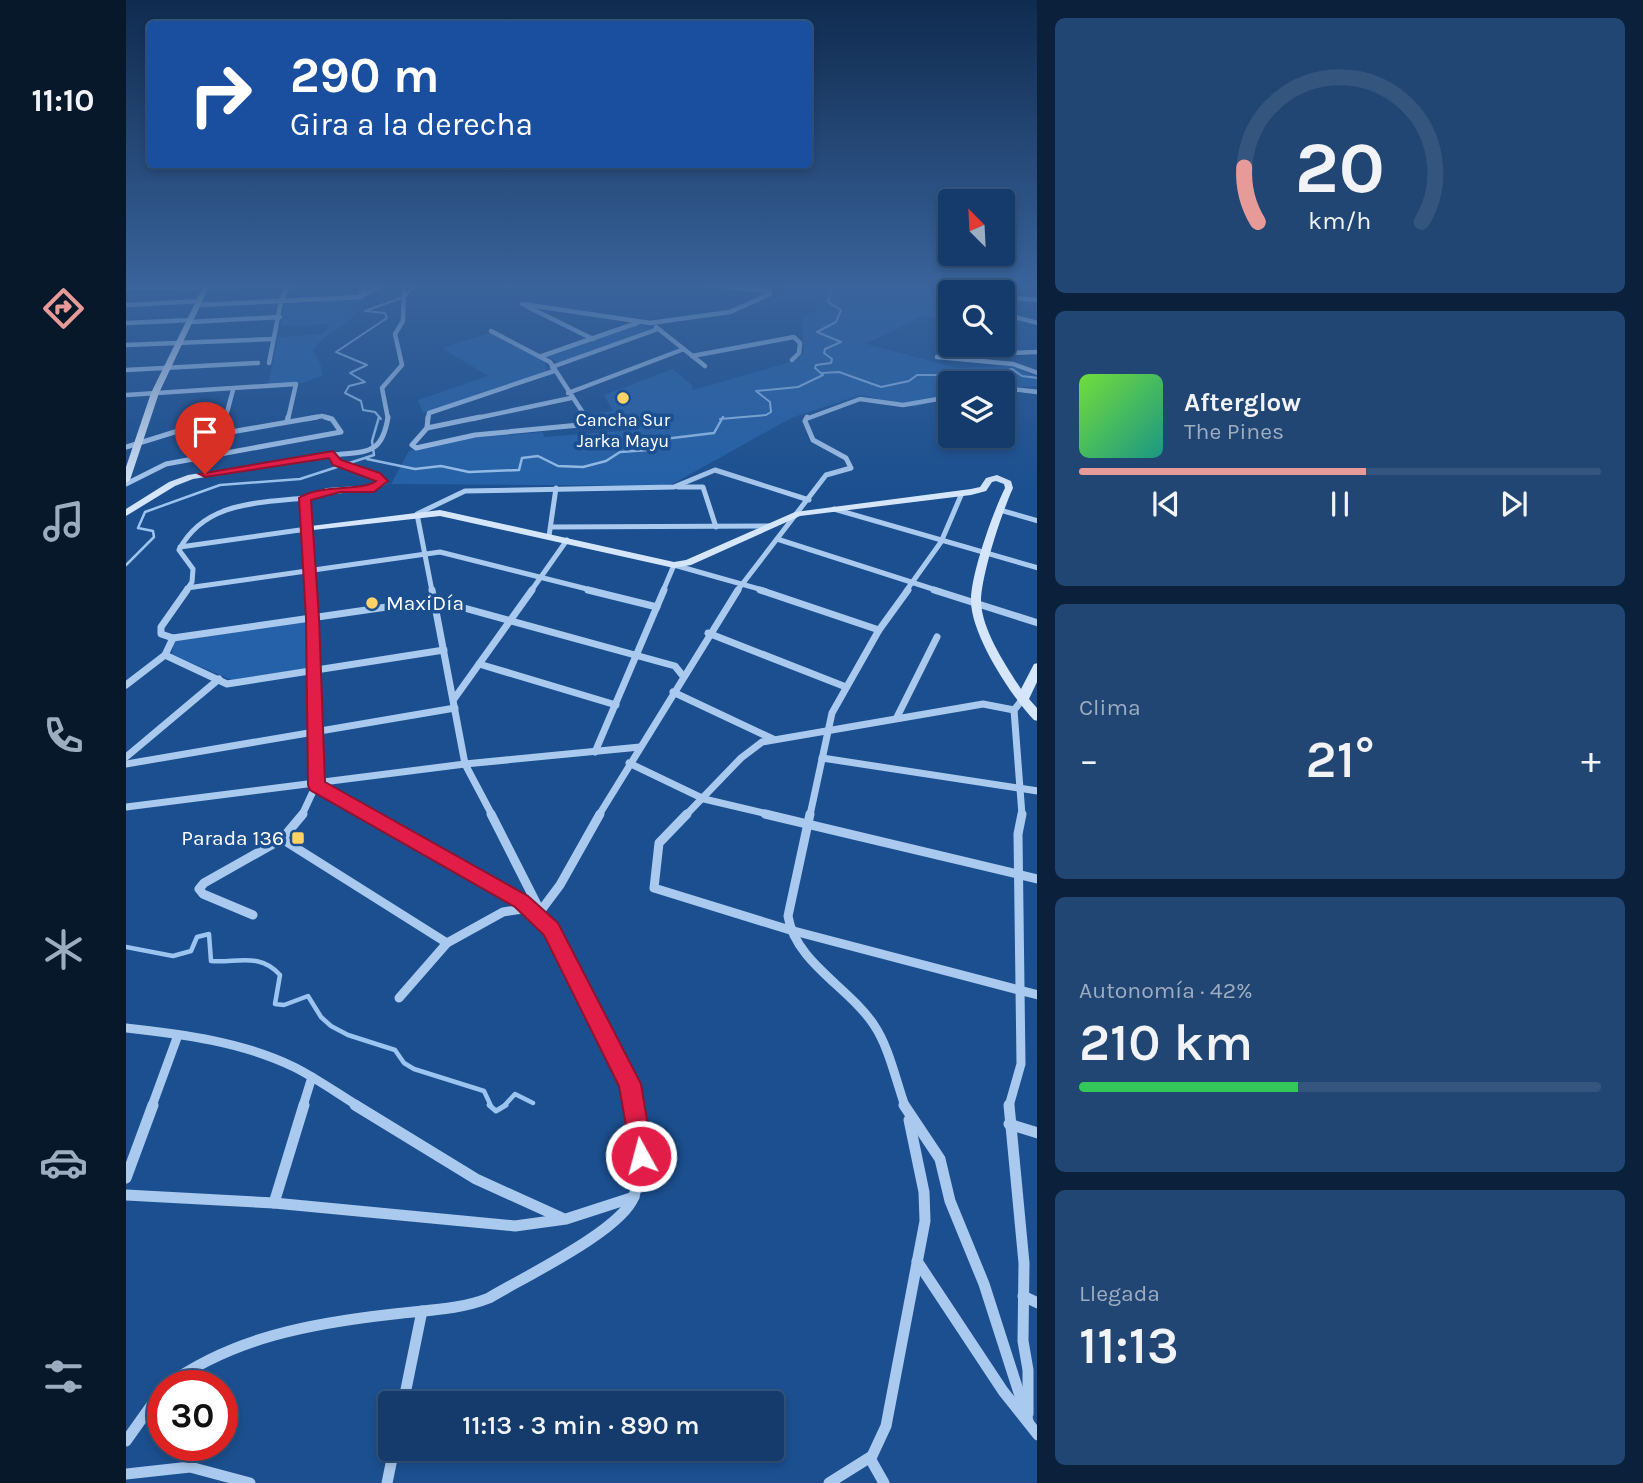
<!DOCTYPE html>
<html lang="es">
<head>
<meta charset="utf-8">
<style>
  :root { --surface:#143b6b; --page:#214673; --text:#f1f3f6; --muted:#9dadc1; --line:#33557e; --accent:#e69b98 }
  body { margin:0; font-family:Karla,sans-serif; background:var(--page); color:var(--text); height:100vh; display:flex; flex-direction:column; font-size:26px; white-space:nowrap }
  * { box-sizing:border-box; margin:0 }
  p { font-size:23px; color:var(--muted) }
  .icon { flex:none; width:38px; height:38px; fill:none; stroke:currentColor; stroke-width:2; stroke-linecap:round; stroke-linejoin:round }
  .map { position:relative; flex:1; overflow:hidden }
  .panel { display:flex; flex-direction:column; gap:18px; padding:18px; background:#0b203b; width:606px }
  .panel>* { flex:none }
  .banner { position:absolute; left:21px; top:21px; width:665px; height:147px; border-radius:7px; box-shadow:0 4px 10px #0003,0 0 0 2px var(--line); background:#1a4fa0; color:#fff; overflow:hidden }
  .needle { width:46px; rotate:336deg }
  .fabs { position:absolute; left:812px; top:189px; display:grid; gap:14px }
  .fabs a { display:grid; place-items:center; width:77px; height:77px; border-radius:7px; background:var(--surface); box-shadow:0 4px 10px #0003,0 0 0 2px var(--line); font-size:35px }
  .speed { position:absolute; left:21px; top:1370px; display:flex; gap:14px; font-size:35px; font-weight:700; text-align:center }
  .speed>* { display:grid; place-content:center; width:91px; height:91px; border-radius:50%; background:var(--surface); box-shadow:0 4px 10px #0003,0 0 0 2px var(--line); line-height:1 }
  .speed .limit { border:10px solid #d22; background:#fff; color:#111 }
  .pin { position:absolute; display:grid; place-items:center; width:60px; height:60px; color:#fff; margin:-72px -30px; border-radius:50% 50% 50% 0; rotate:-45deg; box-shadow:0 0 7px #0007 }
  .pin .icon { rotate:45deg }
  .me { position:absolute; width:77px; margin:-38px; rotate:353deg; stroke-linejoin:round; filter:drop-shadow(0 0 5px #0008) }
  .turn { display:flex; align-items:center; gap:24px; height:147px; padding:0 28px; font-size:32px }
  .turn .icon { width:91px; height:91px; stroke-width:2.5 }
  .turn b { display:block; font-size:49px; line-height:60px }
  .big { font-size:52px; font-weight:600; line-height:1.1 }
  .panel .tile { flex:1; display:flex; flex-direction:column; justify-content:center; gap:10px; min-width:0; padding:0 24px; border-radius:10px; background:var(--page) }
  .panel .dial { align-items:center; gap:0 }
  .dial svg { height:182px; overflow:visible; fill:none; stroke:var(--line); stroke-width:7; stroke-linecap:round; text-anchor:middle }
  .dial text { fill:var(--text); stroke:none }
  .song { display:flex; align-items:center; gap:21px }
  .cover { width:84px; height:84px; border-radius:10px; background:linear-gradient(135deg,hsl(100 70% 55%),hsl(170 70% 35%)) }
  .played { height:7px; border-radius:4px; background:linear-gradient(90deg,var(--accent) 55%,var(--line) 55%) }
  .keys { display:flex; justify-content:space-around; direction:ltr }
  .heat { display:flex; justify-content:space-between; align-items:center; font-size:38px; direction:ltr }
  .charge { height:10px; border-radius:5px; background:linear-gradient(90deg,#34c759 42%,var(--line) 0) }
  .trip { position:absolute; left:252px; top:1391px; width:406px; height:70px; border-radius:7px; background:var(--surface); box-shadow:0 4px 10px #0003,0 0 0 2px var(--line); font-weight:600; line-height:70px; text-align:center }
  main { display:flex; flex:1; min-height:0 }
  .dock { display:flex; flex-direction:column; width:126px; justify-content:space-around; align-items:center; background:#08182b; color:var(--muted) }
  .dock .icon { width:49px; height:49px }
  .dock .selected { color:var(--accent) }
  .dock b { font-size:32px; color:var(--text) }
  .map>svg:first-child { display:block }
  .green { fill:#2461a8 }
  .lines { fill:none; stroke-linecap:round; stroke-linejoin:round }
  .stream-far3 { stroke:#9cc4f0; stroke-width:2 }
  .stream-far2 { stroke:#9cc4f0; stroke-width:2.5 }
  .stream-far1 { stroke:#9cc4f0; stroke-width:4.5 }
  .stream { stroke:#9cc4f0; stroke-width:5 }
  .street-far4 { stroke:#a9c9ee; stroke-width:4.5 }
  .street-far3 { stroke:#a9c9ee; stroke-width:5 }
  .street-far2 { stroke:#a9c9ee; stroke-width:7 }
  .street-far1 { stroke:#a9c9ee; stroke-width:9 }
  .street { stroke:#a9c9ee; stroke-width:11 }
  .secondary { fill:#d6e6fa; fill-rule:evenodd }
  .route { fill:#e11d48; stroke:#92132f; stroke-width:2 }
  .poi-dot { fill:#ffd166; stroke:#1b4f8f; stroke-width:2.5 }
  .labels { text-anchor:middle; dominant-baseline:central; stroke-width:7; stroke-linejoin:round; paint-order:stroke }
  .far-poi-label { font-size:18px; fill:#fff; stroke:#1b4f8f }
  .poi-label { font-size:21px; fill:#fff; stroke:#1b4f8f; text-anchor:start }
</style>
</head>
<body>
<main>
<nav class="dock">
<b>11:10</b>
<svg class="icon selected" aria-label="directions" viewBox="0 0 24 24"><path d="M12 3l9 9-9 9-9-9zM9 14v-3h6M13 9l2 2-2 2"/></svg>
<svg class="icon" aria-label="music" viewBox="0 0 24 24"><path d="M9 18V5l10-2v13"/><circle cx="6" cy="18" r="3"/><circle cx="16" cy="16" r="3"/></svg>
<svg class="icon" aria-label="phone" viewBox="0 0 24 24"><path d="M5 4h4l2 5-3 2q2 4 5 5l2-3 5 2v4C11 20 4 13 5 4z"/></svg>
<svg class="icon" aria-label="climate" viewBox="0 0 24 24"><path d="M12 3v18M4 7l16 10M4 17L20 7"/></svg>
<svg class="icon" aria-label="car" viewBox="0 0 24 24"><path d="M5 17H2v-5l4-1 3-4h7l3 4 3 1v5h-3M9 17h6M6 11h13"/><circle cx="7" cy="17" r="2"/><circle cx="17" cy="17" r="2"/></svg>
<svg class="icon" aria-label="filters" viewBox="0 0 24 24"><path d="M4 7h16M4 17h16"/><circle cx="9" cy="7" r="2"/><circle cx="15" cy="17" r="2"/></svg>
</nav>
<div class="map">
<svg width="912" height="1483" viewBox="0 0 912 1483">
  <rect width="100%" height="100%" fill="#1b4f8f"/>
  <g class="green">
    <polygon points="660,285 803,285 808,290 824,295 824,323 798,315 740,344 832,368 886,366 911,377 911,386 877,388 877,383 824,383 824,396 789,407 735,395 665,418 543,486 265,484 283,451 346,438 417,432 418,437 507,430 503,419 470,422 464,414 487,411 478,395 547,369 567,386 566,390 669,361 678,353 676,316 692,311 682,297 633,307 654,295"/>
    <path d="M237 299C231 326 198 330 187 351L194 363 197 375 176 383 142 385 152 337 197 334 204 324 155 326 159 302Z"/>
    <polygon points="514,324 527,329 434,363 422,357"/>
    <polygon points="364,333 419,362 421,372 297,413 292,400 362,376 316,348"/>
    <polygon points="181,620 183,668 106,680 46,655 48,640"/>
  </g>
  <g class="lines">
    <g class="stream-far3">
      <polyline points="280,296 288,285"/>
      <polyline points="696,373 713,372 755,387 783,381 791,375 810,375 833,383 886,369 896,376 912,378"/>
      <polyline points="255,419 249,412 237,410 235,401 219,393 223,386 239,382 224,373 241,365 210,352 261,318 259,313 239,311 275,298"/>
      <polyline points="594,419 640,415 645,412 644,402 630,391 672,387 697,375 689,368 690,365 705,363 706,359 698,353 699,349 715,342 691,332 710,322 715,310 702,302 705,291 702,285"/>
    </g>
    <g class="stream-far2">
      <polyline points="241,459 289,469 315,466 343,472 393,470 396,458 412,456 432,466 457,467 480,461 494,452 523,450 538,439 588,433 597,417"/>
      <polyline points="0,565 28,537 27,531 12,528 19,512 94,485 174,479 248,455 246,441 253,417"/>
    </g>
    <g class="stream-far1">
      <path d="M0 947 47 956 65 951 71 937 83 934 85 961C111 963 134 952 154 975L149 1004 158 1005 182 996 195 1017 205 1026 222 1035 269 1050 278 1063 288 1069 358 1091 365 1106"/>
      <polyline points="378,1106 389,1094 407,1103"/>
    </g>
    <polyline class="stream" points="363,1105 370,1111 380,1105"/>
    <g class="street-far4">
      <polyline points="582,285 643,291"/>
      <polyline points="0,288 165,285"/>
      <polyline points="234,297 239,285"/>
      <polyline points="877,297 912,300"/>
      <polyline points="396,304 524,323 604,312 644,294 643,291"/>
      <polyline points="0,305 74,301"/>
      <polyline points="72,305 234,297 257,285"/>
      <polyline points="400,306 467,339"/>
      <polyline points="877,314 912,323"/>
      <polyline points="64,322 154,317"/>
      <polyline points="0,323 65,320"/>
      <polyline points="530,327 579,366"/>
      <polyline points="365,331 424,362 461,419"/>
      <polyline points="0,345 147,339"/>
      <polyline points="843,354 912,352"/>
      <polyline points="416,356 511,323"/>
      <polyline points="566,356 668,337 674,343 673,353 666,360"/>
      <polyline points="811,357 887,364 912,373"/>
      <polyline points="143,363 155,301 163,285"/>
      <polyline points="426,367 532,329"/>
      <polyline points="0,370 132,363"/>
      <polyline points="877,388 912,392"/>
      <polyline points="442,393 558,349"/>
      <polyline points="0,395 170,384 162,419"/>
      <polyline points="92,419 100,416 107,390"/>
      <polyline points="181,419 196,416 205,419"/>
      <polyline points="262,419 256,388 276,365 269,334 277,321 278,285"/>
      <polyline points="302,419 303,413 428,371"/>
      <polyline points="346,419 445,398"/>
      <polyline points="680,419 734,399 777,405 824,397"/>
    </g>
    <g class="street-far3">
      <polyline points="302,417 301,428 286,445 290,448 349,435 464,424 459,417"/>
      <polyline points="94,418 96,432 99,433 191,417"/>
      <polyline points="161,421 162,417"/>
      <polyline points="301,428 354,417"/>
      <polyline points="0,447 97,417"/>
      <path d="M207 455C240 451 256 456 262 417"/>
      <polyline points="0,484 40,464 215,432 206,419 199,417"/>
      <polyline points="552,487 577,487 590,527"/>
      <polyline points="708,509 912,568"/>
      <polyline points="874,510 912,521"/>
      <polyline points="425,527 643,526"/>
      <polyline points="423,536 430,488"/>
      <polyline points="651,539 813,591"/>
      <polyline points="54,547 181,529 185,591"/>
      <polyline points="61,588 314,552 469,591"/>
      <path d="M60 591 66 582 67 569 53 550C78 502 131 503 179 498"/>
      <polyline points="306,591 291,514 339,491 548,487 589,470 683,500"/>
      <polyline points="405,591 441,540"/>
      <polyline points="537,591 548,565 640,591"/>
      <polyline points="611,591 700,475 725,468 720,458 687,440 679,421 681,417"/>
      <polyline points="780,591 815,542 836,493"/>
    </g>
    <g class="street-far2">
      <polyline points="61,590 35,627 35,634 47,638 309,600 549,666 557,676"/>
      <polyline points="306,590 339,764 366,815"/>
      <polyline points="462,590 531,607"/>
      <polyline points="634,590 753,630"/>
      <polyline points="808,590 912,623"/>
      <polyline points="582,633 720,687"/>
      <polyline points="39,655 101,684 318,650"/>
      <polyline points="353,664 490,705"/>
      <polyline points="0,685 39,655 47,638"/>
      <polyline points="547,692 647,739"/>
      <polyline points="328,699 406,590"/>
      <polyline points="771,717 811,637"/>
      <polyline points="469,752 538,590"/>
      <polyline points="0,757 93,679"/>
      <polyline points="696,758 912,791"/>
      <polyline points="503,763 578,799 646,815"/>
      <polyline points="0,764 329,708"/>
      <polyline points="191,786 243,815"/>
      <polyline points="0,807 339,764 514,747"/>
      <polyline points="176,815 190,785 184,590"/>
      <polyline points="473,815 612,590"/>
      <polyline points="560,815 615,758 636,742 857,704 888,710"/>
      <polyline points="684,815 706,713 753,630 782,590"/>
      <polyline points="896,815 888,710 896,700"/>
    </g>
    <g class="street-far1">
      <polyline points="240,814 396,901 422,926"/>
      <polyline points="365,814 461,1003 494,1061 509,1106"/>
      <polyline points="561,814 533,843 528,888 664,930 912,995"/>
      <polyline points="639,814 912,879"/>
      <path d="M684 814 662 916C669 962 724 988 748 1025 763 1047 770 1081 779 1106"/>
      <polyline points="156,839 321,943 273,998"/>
      <polyline points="416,909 434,885 474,814"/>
      <polyline points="127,915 77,894 73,889 78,883 156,839 177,814"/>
      <polyline points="321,943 377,912 403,908"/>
      <path d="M0 1028C56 1034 117 1042 168 1067 190 1078 211 1093 232 1106"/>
      <polyline points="26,1106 52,1035"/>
      <polyline points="177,1106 186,1077"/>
      <polyline points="883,1106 895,1064 892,834 896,814"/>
    </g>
    <g class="street">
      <polyline points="229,1105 350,1179 436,1218"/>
      <polyline points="778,1105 814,1159 824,1201 858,1284 902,1421"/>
      <polyline points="883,1105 898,1263 897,1341 902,1370 902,1414"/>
      <polyline points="883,1124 912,1133"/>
      <polyline points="0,1178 27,1105"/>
      <polyline points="0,1195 148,1203 389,1226 440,1219 508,1197"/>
      <polyline points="148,1203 178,1105"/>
      <polyline points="791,1261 877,1391 912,1435"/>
      <polyline points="897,1296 912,1303"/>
      <path d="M40 1386C107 1337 187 1323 268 1314 300 1310 333 1310 363 1298 396 1278 497 1230 508 1196 518 1167 514 1134 508 1105"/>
      <polyline points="277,1404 296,1311"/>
      <polyline points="0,1441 37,1389"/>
      <polyline points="745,1460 758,1483"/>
      <polyline points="0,1474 64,1467 124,1483"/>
      <polyline points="261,1483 268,1449"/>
      <polyline points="703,1483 746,1456 760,1426 799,1221 798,1192 783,1120"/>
    </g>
    <g class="secondary">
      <polygon points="78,285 84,285 33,393 4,480 0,483 0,467 25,393"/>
      <path d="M207 452 210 453 214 460 253 473 261 483 249 491 202 494 184 499 185 526 314 510 548 562 560 560 669 512 845 489 854 487 860 478 871 475 885 481 887 488C876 512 855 575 855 602 856 630 880 666 895 689L908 664 912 663V680L903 699 912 709V721L908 720C885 696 846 636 845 602 844 576 867 512 879 488L878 484 870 481 866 482 860 491 845 495 674 516 565 565 548 568 314 516 178 531 176 496 201 488 247 485 252 482 247 477 208 464 204 458 67 479 49 486 0 516V509L43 482 62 475Z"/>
    </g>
  </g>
  <linearGradient id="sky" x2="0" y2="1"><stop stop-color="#0f2b4f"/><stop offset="0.58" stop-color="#39639b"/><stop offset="1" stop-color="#39639b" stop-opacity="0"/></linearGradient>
  <rect width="912" height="492" fill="url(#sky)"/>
  <path class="route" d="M207 451 215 460 254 473 262 481 248 492H214L185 500 193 618 199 782 402 896 432 923 515 1084 527 1156 523 1165 515 1168 507 1165 493 1086 418 935 389 907 184 790 182 785 180 618 173 498C193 484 239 491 250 481L207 465 203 458 79 477 73 474Z"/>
  <g class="poi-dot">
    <circle cx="497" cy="398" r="7"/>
    <circle cx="246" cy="603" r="7"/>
    <rect x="165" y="831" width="14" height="14" rx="3.5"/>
  </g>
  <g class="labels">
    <g class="far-poi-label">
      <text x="497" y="420">Cancha Sur<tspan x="497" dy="21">Jarka Mayu</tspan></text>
    </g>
    <g class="poi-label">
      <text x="260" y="603">MaxiDía</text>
      <text x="158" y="838" text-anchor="end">Parada 136</text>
    </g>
  </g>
</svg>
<div class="fabs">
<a><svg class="needle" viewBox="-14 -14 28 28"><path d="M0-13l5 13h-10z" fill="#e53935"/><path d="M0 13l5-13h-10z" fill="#9dadc1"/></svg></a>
<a><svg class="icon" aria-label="search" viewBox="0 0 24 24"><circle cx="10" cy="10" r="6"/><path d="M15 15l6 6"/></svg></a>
<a><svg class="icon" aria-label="layers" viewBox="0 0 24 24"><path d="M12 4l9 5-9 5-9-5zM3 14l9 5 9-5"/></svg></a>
</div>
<div class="speed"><div class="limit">30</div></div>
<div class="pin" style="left:79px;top:474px;background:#d93025"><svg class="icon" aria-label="arrive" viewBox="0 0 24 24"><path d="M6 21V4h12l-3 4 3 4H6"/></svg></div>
<svg class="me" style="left:515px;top:1156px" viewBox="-20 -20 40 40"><circle r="17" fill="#e11d48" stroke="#fff" stroke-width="3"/><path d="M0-11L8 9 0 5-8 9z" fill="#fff"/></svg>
<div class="trip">11:13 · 3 min · 890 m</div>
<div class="banner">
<div class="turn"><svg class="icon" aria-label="right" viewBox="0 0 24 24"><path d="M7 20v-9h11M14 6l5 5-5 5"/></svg><div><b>290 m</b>Gira a la derecha</div></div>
</div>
</div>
<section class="panel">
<div class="tile dial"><svg viewBox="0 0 100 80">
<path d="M14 69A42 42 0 1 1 86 69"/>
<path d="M14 69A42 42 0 0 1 8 45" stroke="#e69b98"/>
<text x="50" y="56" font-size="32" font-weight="700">20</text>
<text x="50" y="72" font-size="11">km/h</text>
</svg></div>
<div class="tile">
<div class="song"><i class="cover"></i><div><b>Afterglow</b><p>The Pines</p></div></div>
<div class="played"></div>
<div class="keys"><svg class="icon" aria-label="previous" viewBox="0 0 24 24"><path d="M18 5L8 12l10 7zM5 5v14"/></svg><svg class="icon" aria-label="pause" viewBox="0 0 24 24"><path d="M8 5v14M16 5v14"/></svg><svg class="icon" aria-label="next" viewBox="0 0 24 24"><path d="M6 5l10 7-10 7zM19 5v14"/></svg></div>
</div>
<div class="tile"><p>Clima</p>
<div class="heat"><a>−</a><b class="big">21°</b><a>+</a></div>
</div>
<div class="tile"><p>Autonomía · 42%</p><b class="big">210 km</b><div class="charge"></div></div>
<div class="tile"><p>Llegada</p><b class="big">11:13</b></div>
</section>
</main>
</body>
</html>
